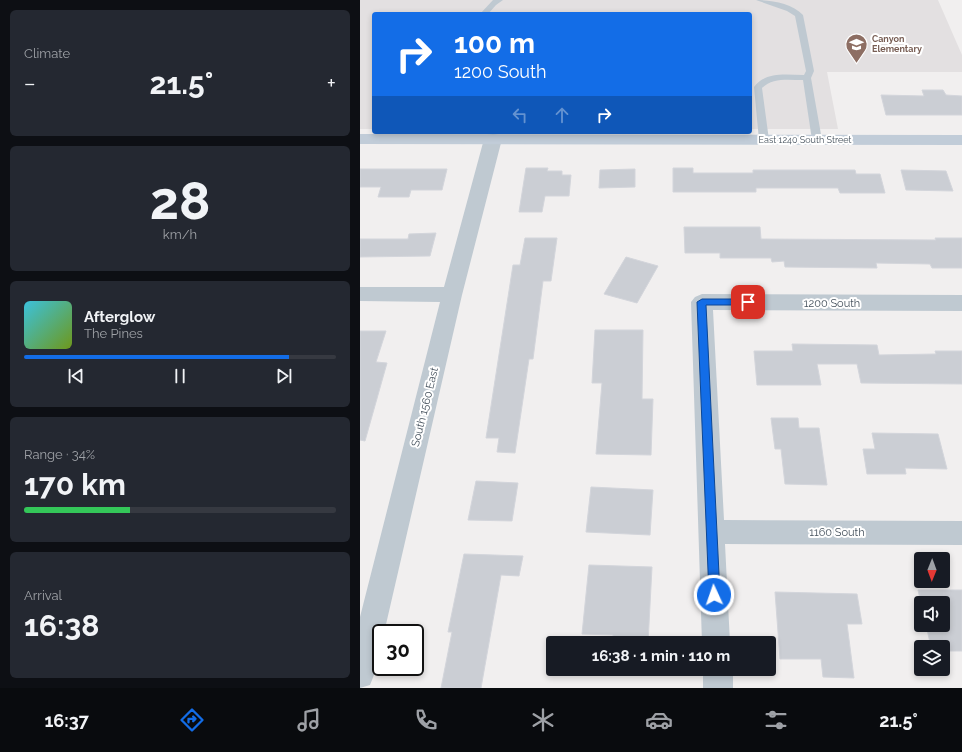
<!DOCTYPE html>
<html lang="en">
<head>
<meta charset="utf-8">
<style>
  :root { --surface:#171b24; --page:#242831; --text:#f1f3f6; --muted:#9ea1a6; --line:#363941; --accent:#136de7 }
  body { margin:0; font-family:Raleway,sans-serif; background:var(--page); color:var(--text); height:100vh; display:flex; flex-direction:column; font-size:15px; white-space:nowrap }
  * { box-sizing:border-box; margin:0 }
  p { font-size:13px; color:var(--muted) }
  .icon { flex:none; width:22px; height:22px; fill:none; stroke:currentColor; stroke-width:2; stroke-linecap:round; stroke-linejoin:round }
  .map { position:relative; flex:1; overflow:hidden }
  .drawer { display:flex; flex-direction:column; gap:10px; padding:10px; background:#0d0f14; width:360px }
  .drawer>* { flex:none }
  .banner { position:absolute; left:12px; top:12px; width:380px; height:122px; border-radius:4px; box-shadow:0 2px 6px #0003; background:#136de7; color:#fff; overflow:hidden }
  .needle { width:26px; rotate:181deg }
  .tools { position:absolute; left:554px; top:552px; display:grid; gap:8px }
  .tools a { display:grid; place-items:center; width:36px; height:36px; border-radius:4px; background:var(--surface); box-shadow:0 2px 6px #0003; font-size:20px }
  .speed { position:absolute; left:12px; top:624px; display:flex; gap:8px; font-size:20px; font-weight:700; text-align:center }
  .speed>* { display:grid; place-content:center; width:52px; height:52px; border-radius:50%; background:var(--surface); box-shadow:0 2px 6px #0003; line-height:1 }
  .speed .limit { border:2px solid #111; border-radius:6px; background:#fff; color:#111 }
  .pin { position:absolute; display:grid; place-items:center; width:34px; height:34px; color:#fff; margin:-17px; border-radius:8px; box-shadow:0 2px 6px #0006 }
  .me { position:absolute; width:44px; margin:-22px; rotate:357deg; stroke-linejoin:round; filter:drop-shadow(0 0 3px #0008) }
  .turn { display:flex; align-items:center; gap:14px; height:84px; padding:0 16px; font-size:18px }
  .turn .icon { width:52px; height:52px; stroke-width:2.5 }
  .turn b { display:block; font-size:28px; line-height:34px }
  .lanes { display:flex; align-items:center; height:38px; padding:0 16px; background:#0003; justify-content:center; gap:20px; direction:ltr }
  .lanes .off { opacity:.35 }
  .big { font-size:30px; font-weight:700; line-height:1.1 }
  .drawer .widget { flex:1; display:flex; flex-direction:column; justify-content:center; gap:6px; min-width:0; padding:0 14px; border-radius:6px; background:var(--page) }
  .drawer .dial { align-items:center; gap:0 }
  .dial b { font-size:52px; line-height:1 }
  .song { display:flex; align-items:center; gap:12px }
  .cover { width:48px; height:48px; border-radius:6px; background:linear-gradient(135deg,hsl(190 70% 55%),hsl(80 70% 35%)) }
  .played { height:4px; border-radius:2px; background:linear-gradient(90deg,var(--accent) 85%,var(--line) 85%) }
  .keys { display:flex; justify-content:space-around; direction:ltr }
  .heat { display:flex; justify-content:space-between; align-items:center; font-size:22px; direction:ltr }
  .charge { height:6px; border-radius:3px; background:linear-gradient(90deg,#34c759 34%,var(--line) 0) }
  .trip { position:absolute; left:186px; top:636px; width:230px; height:40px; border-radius:4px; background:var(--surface); box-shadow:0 2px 6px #0003; font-weight:700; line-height:40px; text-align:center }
  .tabs { display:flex; height:64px; justify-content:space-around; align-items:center; background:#090b0e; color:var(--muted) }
  .tabs .icon { width:28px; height:28px }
  .tabs .current { color:var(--accent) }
  .tabs b { font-size:18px; color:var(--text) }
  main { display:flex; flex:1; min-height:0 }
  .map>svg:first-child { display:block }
  .education { fill:#e3e0e1 }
  .building { fill:#cbced4; stroke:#d3d5db }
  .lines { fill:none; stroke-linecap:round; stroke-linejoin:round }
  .lane { fill:#bfc9d1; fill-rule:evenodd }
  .street { fill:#bfc9d1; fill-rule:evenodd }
  .secondary { fill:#c1ccd8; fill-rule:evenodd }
  .route { fill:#136de7; stroke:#0c4796 }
  .labels { text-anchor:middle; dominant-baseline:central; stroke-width:4; stroke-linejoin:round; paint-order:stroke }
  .far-education-label { font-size:9px; font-weight:bold; fill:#785e54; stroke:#fff; text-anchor:start }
  .far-street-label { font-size:9px; fill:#46525d; stroke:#fff }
  .street-label { font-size:11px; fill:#46525d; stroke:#fff }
</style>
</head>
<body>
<main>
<section class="drawer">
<div class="widget"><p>Climate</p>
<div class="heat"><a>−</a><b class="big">21.5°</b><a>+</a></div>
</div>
<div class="widget dial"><b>28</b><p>km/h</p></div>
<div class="widget">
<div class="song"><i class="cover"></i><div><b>Afterglow</b><p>The Pines</p></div></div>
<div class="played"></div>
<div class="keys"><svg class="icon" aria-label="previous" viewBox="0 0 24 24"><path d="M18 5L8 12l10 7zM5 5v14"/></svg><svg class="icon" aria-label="pause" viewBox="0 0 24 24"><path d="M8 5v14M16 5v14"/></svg><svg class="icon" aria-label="next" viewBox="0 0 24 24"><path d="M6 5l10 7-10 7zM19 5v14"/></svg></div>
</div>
<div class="widget"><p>Range · 34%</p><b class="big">170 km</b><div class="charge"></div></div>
<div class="widget"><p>Arrival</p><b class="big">16:38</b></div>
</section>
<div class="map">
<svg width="602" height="688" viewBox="0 0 602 688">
  <rect width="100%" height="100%" fill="#f1efef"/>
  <polygon class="education" points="0,0 578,0 602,55 602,72 467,72 478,129 390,129 390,14 14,14 14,129 0,129"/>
  <g class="building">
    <polygon points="562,90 583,90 586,95 602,96 602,115 526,115 521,95 564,96"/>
    <polygon points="166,168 188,168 187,171 202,171 202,175 211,175 209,196 185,196 182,212 159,212"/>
    <polygon points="313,168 333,168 333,173 393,173 393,170 495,170 496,174 520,174 525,193 480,193 478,188 396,188 396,192 313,192"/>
    <polygon points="0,169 87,169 82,190 51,190 49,197 18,197 21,187 0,187"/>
    <polygon points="275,169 275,187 239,188 240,170"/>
    <polygon points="541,170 586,171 593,191 546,190"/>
    <polygon points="324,227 400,227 401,239 576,240 575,238 602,238 602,268 572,268 570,264 516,263 517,268 425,267 424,261 412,262 411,258 360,258 360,253 325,253"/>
    <polygon points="76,233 70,256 0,257 0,239 48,239 49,234"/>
    <polygon points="165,238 197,238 191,281 183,281 173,359 169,359 155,453 137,452 139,438 126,438 153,265 160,265"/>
    <polygon points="266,257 298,266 277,303 244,294"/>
    <polygon points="235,330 283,330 282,399 293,399 291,455 236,454 242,383 232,383"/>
    <polygon points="0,331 26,331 16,362 27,363 5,441 0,440"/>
    <polygon points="432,344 517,345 519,355 576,354 575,351 602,351 602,384 501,383 497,364 457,364 461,385 397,385 394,351 433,351"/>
    <polygon points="411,418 438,418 439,428 459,428 467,485 425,484 421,449 415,449"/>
    <polygon points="512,433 578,434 587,469 545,468 546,474 507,474 503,449 515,449"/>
    <polygon points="116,481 158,483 152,521 108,520"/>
    <polygon points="231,487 293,490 290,535 226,532"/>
    <polygon points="104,554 163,556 159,576 141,575 121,688 81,688 92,632 88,632"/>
    <polygon points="229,565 292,567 288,643 253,643 253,635 222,634"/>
    <polygon points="558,590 602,590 602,651 583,651 583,647 571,647 566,625 583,625 583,603 561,603"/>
    <polygon points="415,592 497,594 502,624 487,624 494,678 463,677 461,659 420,659"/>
  </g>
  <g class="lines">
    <g class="lane">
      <polygon points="133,0 143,0 136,5 128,14 120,14"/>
      <path d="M396 0C411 0 432 3 443 15L454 71 451 78 462 140 460 142 457 143 452 140 443 80C429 80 413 77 402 88L409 140 404 143 399 140 394 87C406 71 426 75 444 75L446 71 435 16 427 11Z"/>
    </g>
    <g class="street">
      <path d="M133 134 139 135 142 139 102 295 24 633H21C21 651 17 669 10 685L0 688V617L80 302 0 301V287H84L124 139 127 135Z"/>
      <polygon points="342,294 602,295 602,311 353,310 364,520 602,521 602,545 365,544 370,643 342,643 331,302 335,297"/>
      <rect x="343" y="669" width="30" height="19"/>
    </g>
    <polygon class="secondary" points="0,134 602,135 602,145 0,144"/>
  </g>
  <polygon class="route" points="342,299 388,299 392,302 388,305 346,305 360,595 358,599 354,601 350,599 349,595 337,302"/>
  <defs>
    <symbol id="school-pin" viewBox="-11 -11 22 30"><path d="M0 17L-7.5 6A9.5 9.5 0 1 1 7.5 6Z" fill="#8d6e63" stroke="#fff"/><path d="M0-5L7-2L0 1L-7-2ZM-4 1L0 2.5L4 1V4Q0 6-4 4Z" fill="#fff"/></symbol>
  </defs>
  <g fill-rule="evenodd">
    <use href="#school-pin" x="484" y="32" width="25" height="34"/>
  </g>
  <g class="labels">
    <g class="far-education-label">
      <text x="512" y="39">Canyon<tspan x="512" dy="10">Elementary</tspan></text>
    </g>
    <g class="far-street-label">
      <text x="445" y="140">East 1240 South Street</text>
    </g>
    <g class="street-label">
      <text x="472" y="303">1200 South</text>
      <text transform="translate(65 407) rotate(-76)">South 1560 East</text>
      <text x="477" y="532">1160 South</text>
    </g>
  </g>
</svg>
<div class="tools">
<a><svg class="needle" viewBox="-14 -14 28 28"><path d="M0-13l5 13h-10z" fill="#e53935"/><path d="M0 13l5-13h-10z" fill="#9ea1a6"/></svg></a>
<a><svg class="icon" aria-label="sound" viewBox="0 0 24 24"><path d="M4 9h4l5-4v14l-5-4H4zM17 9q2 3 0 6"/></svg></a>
<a><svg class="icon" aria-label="layers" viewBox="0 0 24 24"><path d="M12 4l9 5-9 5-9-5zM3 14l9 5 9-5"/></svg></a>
</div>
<div class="speed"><div class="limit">30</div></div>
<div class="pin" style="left:388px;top:302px;background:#d93025"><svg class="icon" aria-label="arrive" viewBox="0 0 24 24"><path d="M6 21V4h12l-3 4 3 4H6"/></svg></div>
<svg class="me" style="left:354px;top:595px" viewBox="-20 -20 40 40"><circle r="17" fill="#136de7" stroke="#fff" stroke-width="3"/><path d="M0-11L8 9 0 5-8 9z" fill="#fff"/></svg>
<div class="trip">16:38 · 1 min · 110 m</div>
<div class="banner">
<div class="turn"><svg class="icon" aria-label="right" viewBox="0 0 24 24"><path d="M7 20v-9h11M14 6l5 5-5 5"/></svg><div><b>100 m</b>1200 South</div></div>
<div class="lanes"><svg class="icon off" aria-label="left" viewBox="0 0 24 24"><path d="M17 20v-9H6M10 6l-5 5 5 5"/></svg><svg class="icon off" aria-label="ahead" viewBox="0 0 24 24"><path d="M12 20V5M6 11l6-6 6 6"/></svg><svg class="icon" aria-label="right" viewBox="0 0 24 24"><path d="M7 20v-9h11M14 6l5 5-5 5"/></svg></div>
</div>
</div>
</main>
<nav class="tabs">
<b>16:37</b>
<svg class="icon current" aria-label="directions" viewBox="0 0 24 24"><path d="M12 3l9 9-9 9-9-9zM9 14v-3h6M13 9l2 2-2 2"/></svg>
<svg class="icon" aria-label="music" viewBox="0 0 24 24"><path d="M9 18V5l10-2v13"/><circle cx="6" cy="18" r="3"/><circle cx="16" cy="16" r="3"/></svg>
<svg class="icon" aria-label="phone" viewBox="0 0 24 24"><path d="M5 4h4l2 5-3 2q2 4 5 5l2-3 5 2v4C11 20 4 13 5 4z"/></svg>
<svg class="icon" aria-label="climate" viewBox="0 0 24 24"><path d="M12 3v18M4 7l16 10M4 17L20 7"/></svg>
<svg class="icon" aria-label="car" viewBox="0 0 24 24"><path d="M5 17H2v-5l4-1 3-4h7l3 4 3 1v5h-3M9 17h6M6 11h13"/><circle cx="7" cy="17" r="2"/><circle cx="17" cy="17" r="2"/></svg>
<svg class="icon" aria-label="filters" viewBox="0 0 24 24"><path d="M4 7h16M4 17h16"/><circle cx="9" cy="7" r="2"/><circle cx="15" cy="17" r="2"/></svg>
<b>21.5°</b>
</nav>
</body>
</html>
